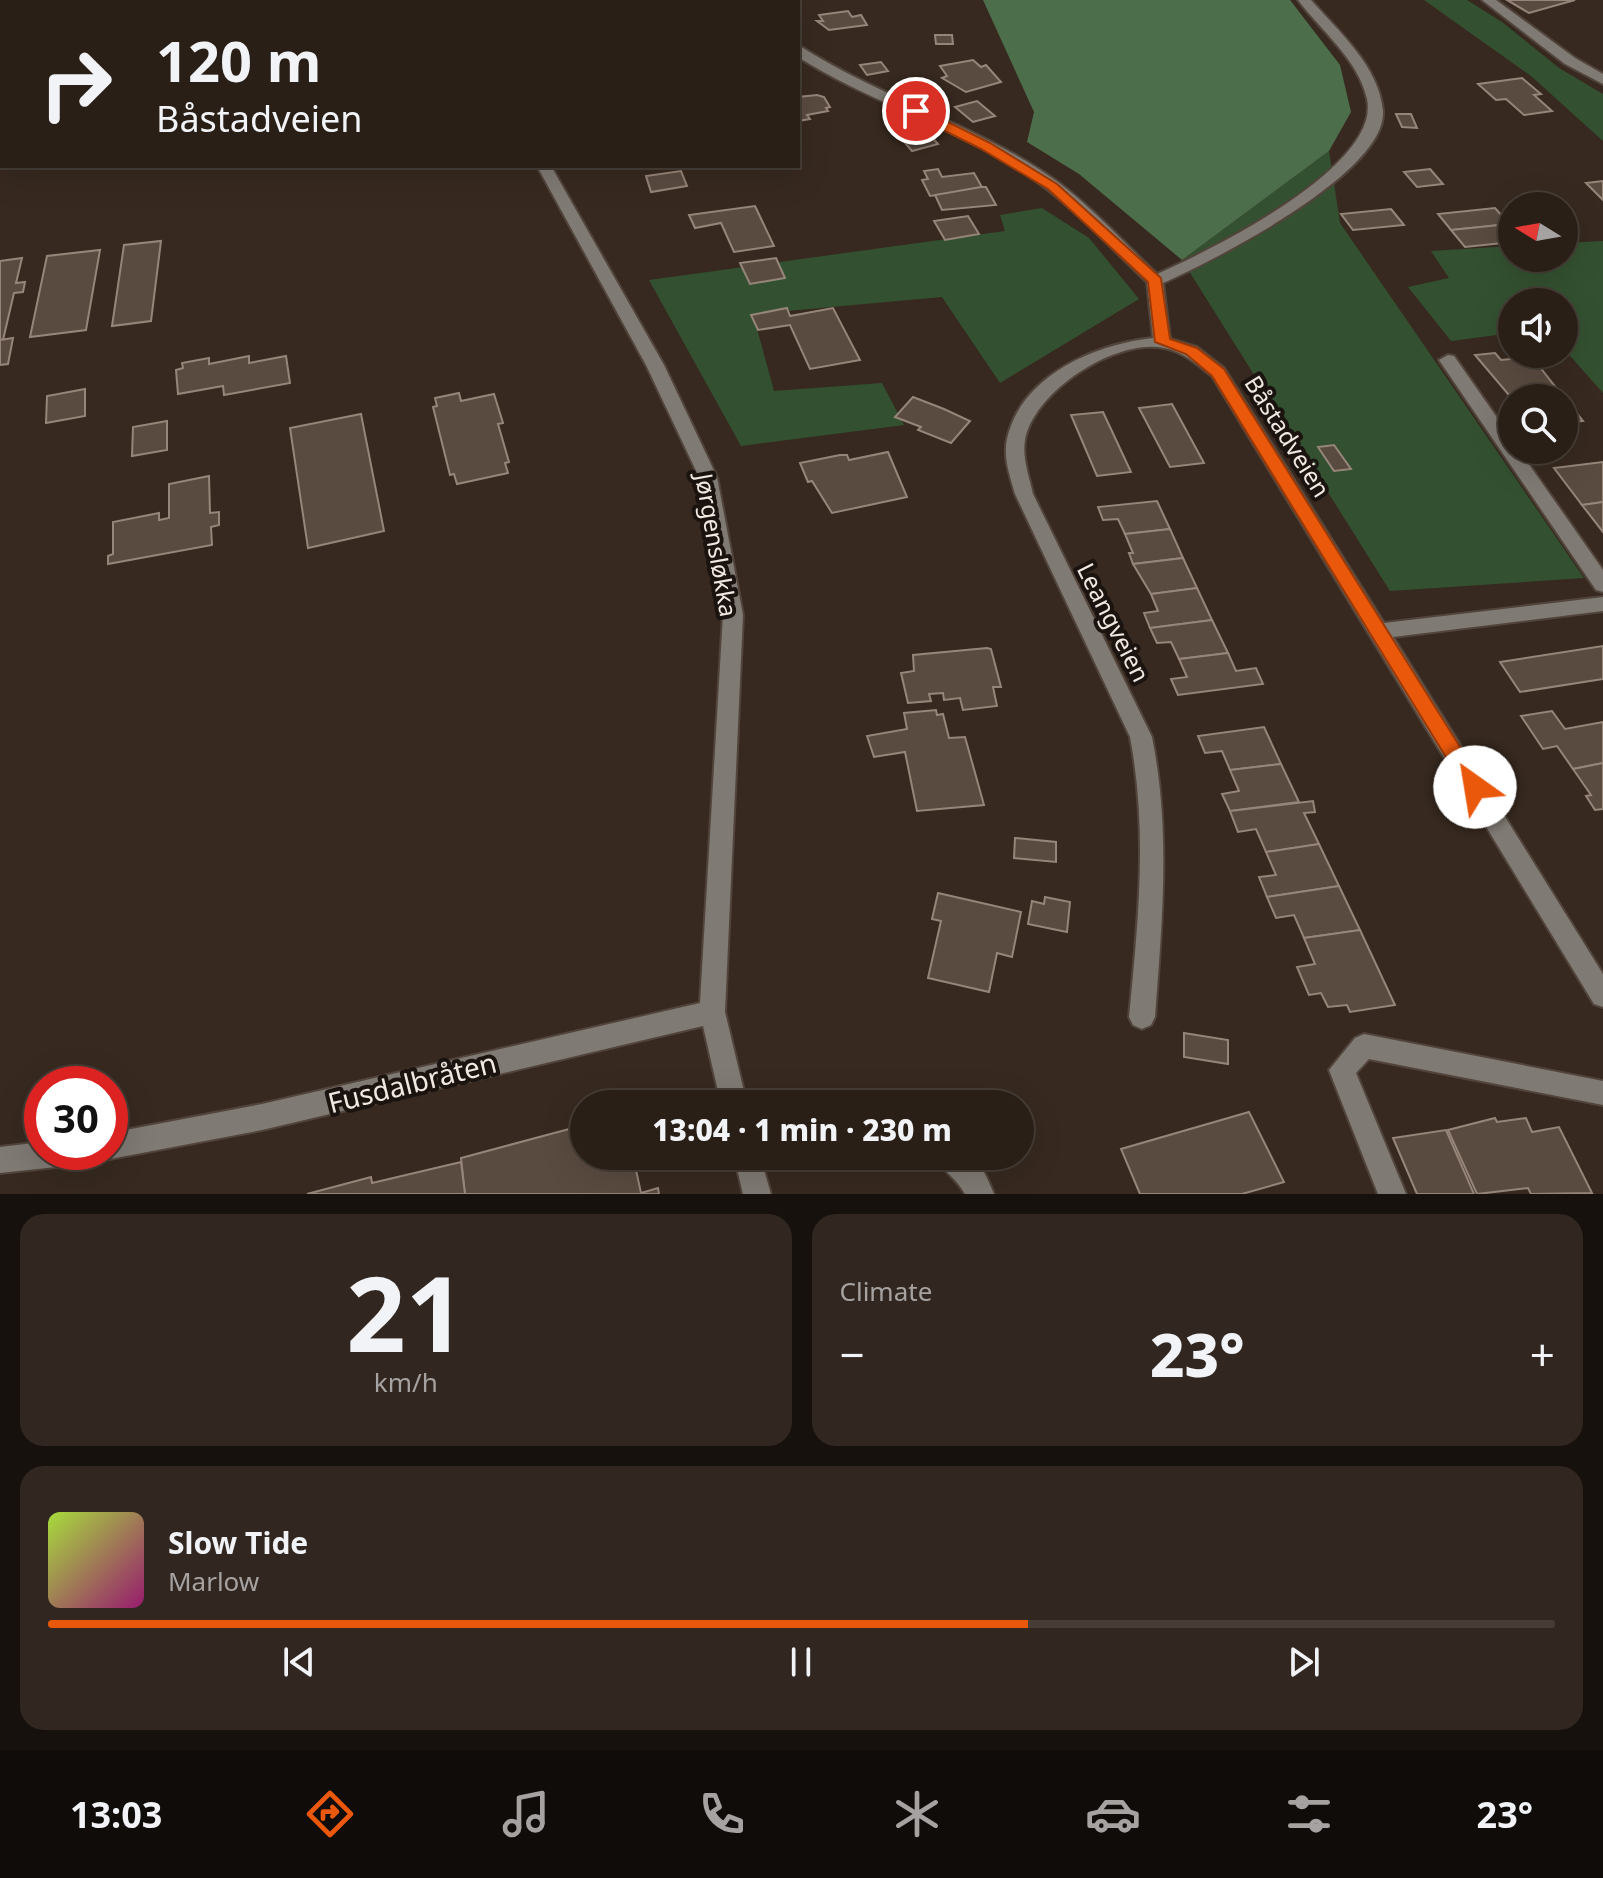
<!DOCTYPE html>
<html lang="en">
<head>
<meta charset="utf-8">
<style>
  :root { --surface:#291f17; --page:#312720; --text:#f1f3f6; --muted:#a5a2a1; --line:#453d36; --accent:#ea580c }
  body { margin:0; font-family:"Noto Sans",sans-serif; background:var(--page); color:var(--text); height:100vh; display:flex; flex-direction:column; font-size:30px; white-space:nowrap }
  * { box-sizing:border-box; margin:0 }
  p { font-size:26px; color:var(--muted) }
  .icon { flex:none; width:44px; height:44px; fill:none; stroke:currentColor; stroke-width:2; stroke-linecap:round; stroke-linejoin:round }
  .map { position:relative; height:1194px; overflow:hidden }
  .details { display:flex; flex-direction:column; gap:20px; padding:20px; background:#17110d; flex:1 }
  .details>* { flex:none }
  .top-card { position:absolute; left:0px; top:0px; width:800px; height:168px; box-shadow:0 8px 32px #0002,0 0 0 2px var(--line); background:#291f17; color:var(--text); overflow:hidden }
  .needle { width:52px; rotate:281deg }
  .fabs { position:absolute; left:1498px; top:192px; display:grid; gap:16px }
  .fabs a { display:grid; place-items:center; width:80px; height:80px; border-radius:50%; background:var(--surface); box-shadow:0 8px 32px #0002,0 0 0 2px var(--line); font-size:40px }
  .speed { position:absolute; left:24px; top:1066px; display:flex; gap:16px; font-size:40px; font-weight:700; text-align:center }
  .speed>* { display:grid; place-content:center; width:104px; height:104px; border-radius:50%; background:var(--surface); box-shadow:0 8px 32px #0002,0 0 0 2px var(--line); line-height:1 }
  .speed .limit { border:12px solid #d22; background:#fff; color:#111 }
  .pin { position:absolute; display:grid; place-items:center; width:68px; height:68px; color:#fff; margin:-34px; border:4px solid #fff; border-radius:50%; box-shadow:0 2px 8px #0007 }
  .me { position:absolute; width:88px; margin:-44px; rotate:328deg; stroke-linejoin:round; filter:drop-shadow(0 0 6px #0008) }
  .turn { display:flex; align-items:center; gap:28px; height:168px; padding:0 24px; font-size:36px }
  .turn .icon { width:104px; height:104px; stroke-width:2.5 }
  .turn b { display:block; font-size:56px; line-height:68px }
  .big { font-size:60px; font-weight:800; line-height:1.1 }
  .details .card { flex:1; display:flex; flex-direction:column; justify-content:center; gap:12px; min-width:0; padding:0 28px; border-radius:24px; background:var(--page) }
  .details .dial { align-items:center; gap:0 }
  .dial b { font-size:104px; line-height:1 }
  .song { display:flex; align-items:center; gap:24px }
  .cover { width:96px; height:96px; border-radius:12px; background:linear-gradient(135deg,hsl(80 70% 55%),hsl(320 70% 35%)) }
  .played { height:8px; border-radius:4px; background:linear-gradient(90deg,var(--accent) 65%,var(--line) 65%) }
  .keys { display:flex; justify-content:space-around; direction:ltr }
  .heat { display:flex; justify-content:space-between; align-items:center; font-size:44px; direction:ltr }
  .details .tiles { flex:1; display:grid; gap:20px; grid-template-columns:1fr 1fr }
  .card:last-child { grid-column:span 2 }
  .trip { position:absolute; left:570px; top:1090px; width:464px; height:80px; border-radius:40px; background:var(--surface); box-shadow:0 8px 32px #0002,0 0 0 2px var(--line); font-weight:800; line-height:80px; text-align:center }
  .menu { display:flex; height:128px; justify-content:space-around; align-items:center; background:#100c09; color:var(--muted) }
  .menu .icon { width:56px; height:56px }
  .menu .on { color:var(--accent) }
  .menu b { font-size:36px; color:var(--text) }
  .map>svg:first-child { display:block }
  .green { fill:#335130 }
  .forest { fill:#4d6e4a }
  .building { fill:#5a4b40; stroke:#968579; stroke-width:2 }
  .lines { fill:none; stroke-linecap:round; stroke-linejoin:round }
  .minor-casing { stroke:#51443a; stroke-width:4 }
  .minor { fill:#807a74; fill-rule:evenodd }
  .route { fill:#ea580c; stroke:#983908; stroke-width:2 }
  .labels { text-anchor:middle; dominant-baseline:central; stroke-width:8; stroke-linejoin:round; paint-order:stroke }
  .street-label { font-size:24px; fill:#f2e8e2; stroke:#1a130f }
  .near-street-label { font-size:28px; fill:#f2e8e2; stroke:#1a130f }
</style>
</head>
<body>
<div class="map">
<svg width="1603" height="1194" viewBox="0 0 1603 1194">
  <rect width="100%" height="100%" fill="#37291f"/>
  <g class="green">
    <polygon points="1424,0 1467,0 1502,22 1559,68 1603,94 1603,141 1531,76"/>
    <polygon points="1329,151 1340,223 1584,578 1390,591 1182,260"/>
    <polygon points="1042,208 1089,238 1139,299 1000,383 942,297 753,314 774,391 882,383 904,425 741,446 649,280 1005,231 1000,215"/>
    <polygon points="1603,241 1603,393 1564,349 1564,302 1512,302 1512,333 1451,341 1408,287 1449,278 1431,251 1512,246 1512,258 1564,258 1564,243"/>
  </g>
  <polygon class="forest" points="983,0 1290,0 1340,65 1351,112 1329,151 1182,260 1079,174 1027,142 1034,112"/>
  <g class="building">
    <polygon points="1507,0 1575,0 1529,13"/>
    <polygon points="848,11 852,17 861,15 867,25 829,30 817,21 823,21 819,15"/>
    <polygon points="935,35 952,35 953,44 936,44"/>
    <polygon points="973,60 981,67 986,65 1001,82 966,92 942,78 947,76 940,66"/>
    <polygon points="881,62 888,71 867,75 860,65"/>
    <polygon points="1522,78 1541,94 1534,95 1552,111 1524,115 1506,99 1496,100 1478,84"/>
    <polygon points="817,95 824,97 830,107 826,108 828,111 807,115 810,119 798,121 798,97"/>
    <polygon points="977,101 995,116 973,122 955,107"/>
    <polygon points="1396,114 1411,114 1417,128 1402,127"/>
    <polygon points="926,131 938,144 912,151 900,137"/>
    <polygon points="938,169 942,177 974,173 983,189 930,196 922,180 928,179 924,171"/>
    <polygon points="1430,169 1443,184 1417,187 1404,172"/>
    <polygon points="681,171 687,186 651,192 646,176"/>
    <polygon points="1603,181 1603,200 1586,183"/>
    <polygon points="981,187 986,187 996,205 942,210 935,195"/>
    <polygon points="755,206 774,246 734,252 721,223 695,228 689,215"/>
    <polygon points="1495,208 1509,224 1451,230 1438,214"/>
    <polygon points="1391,209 1404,225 1353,230 1341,214"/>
    <polygon points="968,216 979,234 945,240 934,221"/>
    <polygon points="1509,224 1512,242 1465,247 1451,230"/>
    <polygon points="161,241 151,321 112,326 124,245"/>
    <polygon points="100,250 86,330 30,337 47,256"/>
    <polygon points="22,258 16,283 25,282 23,292 14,293 3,340 0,340 0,261"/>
    <polygon points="776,258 785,278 750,284 740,263"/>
    <polygon points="787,308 790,316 833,308 860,360 810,369 790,325 758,330 751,315"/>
    <polygon points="13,338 8,364 0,365 0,340"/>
    <polygon points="1495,353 1501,360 1532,357 1557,389 1508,394 1475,355"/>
    <polygon points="249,356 249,363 286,356 290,383 224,395 223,386 178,394 176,370 183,368 182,363 209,358 209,364"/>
    <polygon points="85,389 85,416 46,423 47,396"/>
    <polygon points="1557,389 1583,421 1564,423 1564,398 1512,399 1508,394"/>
    <polygon points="459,393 461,401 494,394 503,423 498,424 509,462 505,463 508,473 457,484 454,474 450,475 433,407 437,406 435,398"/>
    <polygon points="913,397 944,409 970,421 951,443 918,430 921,427 895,417"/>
    <polygon points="1172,404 1204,463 1170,467 1139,408"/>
    <polygon points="1103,412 1131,472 1097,476 1071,415"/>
    <polygon points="361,414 384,531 308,548 290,428"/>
    <polygon points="167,421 167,450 132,456 133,427"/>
    <polygon points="1334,445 1351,469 1334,471 1318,447"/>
    <polygon points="888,452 907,497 832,513 812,481 808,482 800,463 840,455 847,455 849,460"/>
    <polygon points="1603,462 1603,502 1582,505 1554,468"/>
    <polygon points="209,476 210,513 219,512 219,525 211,527 212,545 108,564 108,556 113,554 113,522 159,513 159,520 169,518 169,484"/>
    <polygon points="1157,501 1170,529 1125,534 1118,519 1103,520 1098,507"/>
    <polygon points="1603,502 1603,532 1582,505"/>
    <polygon points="1170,529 1183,558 1133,564 1129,553 1133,553 1125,534"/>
    <polygon points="1183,558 1197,588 1151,594 1133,564"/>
    <polygon points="1197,588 1212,620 1150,628 1144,613 1158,611 1151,594"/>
    <polygon points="1212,620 1228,653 1179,659 1171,642 1157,643 1150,628"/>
    <polygon points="1603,646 1603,679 1520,692 1500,662"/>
    <polygon points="987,648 991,649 1001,687 993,687 997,706 963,710 960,698 944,700 943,693 929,694 931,701 908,703 901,673 914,671 913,655"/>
    <polygon points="1228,653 1236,671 1256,668 1263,684 1178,695 1171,679 1187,677 1179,659"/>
    <polygon points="936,710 937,715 943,714 949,738 965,737 984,805 917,811 905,752 874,757 867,736 907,729 904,713"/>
    <polygon points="1552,711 1565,729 1603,722 1603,763 1573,769 1557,746 1543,749 1521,716"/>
    <polygon points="1264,727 1281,764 1230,770 1222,751 1205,753 1198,736"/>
    <polygon points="1603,763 1603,809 1595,810 1586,796 1591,795 1573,769"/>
    <polygon points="1281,764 1299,802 1230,811 1222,794 1239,791 1230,770"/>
    <polygon points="1313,801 1315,812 1304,813 1319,844 1266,852 1256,829 1238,832 1230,811"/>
    <polygon points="1015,838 1056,842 1056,862 1014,858"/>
    <polygon points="1319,844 1339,886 1267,897 1259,877 1276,875 1266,852"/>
    <polygon points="1339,886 1360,930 1304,938 1294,915 1276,918 1267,897"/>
    <polygon points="938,893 1021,912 1012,957 997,953 989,992 928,978 941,921 932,919"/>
    <polygon points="1045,897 1070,902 1067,932 1028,924 1032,901 1044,904"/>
    <polygon points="1360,930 1395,1005 1350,1012 1347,1005 1328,1007 1321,993 1309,995 1297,967 1315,964 1304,938"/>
    <polygon points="1184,1033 1228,1040 1228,1064 1184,1057"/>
    <polygon points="1249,1112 1284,1182 1242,1194 1140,1194 1121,1149"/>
    <polygon points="1495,1118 1497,1122 1526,1118 1532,1132 1559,1127 1592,1193 1531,1194 1528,1188 1477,1194 1448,1130"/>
    <polygon points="584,1125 584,1156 633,1156 641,1193 658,1188 659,1194 465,1194 461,1158"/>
    <polygon points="1446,1130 1474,1194 1417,1194 1393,1138"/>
    <polygon points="461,1162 465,1194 307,1194 371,1177 372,1183"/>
  </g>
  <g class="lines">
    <defs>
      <g id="minor">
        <polygon points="445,0 457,0 458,2 446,2"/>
        <polygon points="728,0 741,0 742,2 729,2"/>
        <path d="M1298 0H1311C1339 32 1379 66 1383 111 1387 173 1213 261 1163 283L1170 339 1197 347 1224 368 1384 623 1603 597V611L1393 637 1603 974V1007L1594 1004 1212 376C1196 364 1184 352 1164 348 1116 338 1034 391 1025 440 1022 458 1029 476 1033 494L1152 737C1171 831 1162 923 1155 1017L1151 1025 1142 1029 1133 1025 1129 1017C1138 923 1148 831 1130 737L1015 494C1010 476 1003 458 1007 439 1021 375 1096 344 1153 338L1147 282C1115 252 1083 217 1048 190 974 132 877 107 798 57V47L803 48C884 99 980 126 1058 182 1093 208 1125 244 1157 274 1209 251 1382 166 1367 99 1358 59 1322 32 1298 0Z"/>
        <polygon points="1482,0 1496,0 1575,58 1603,74 1603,84 1565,64"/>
        <polygon points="0,32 2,33 2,42 0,41"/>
        <polygon points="0,107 2,107 0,119"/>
        <polygon points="537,166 551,166 664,365 717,477 743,615 725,1012 747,1104 721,1104 703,1026 262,1130 110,1159 101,1155 99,1152 110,1152 110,1133 262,1104 700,1003 723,615 699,477 646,365"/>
        <polygon points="1448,355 1454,356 1512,439 1512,450 1519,450 1603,570 1603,592 1596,590 1439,360"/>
        <polygon points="1364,1034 1603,1081 1603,1105 1369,1059 1356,1073 1406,1194 1378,1194 1329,1070 1355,1038"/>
        <polygon points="42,1142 42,1152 88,1152 84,1161 75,1165 0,1173 0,1147"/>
        <polygon points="734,1156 760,1156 771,1194 743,1194"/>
        <path d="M936 1156C975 1156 978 1155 994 1194H965C957 1179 942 1171 936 1156Z"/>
      </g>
    </defs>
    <use href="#minor" class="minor-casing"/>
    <use href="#minor" class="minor"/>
  </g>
  <polygon class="route" points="911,108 920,108 990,143 1057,184 1161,278 1170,339 1197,348 1224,369 1482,782 1485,787 1482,793 1468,793 1212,376 1186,354 1155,342 1148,282 1048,189 981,149 911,114"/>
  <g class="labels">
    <g class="street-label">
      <text transform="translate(1288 436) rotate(58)">Båstadveien</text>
      <text transform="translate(717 545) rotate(80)">Jørgensløkka</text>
      <text transform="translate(1114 622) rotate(63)">Leangveien</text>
    </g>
    <g class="near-street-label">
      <text transform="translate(412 1082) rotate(-14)">Fusdalbråten</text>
    </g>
  </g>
</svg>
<div class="fabs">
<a><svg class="needle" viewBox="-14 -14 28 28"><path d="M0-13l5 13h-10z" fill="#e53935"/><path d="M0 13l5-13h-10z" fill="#a5a2a1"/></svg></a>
<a><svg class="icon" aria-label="sound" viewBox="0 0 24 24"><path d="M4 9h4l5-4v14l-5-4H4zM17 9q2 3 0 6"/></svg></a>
<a><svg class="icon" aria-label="search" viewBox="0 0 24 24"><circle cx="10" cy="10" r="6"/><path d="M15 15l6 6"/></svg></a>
</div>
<div class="speed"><div class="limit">30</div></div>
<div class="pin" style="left:916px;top:111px;background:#d93025"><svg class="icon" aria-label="arrive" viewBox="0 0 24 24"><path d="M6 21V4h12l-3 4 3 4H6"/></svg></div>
<svg class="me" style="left:1475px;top:787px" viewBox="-20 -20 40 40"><circle r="19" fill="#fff"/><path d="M0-13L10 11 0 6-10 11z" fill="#ea580c"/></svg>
<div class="trip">13:04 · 1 min · 230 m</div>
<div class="top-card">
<div class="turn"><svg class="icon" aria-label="right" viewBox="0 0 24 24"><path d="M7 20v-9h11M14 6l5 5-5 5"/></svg><div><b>120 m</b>Båstadveien</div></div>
</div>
</div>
<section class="details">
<div class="tiles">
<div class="card dial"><b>21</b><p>km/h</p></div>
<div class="card"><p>Climate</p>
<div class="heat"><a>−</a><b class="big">23°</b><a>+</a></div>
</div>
<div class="card">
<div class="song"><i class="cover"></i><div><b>Slow Tide</b><p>Marlow</p></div></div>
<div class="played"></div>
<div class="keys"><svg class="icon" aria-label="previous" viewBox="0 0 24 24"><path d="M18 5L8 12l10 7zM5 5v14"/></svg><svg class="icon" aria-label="pause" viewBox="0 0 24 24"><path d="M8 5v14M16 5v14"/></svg><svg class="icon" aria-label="next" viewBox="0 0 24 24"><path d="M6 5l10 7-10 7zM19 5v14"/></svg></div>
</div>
</div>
</section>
<nav class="menu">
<b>13:03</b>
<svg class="icon on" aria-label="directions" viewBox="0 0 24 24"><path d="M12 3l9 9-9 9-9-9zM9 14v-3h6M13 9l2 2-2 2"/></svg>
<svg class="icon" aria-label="music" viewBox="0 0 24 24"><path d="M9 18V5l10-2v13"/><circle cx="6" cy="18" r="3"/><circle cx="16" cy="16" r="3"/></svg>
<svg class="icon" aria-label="phone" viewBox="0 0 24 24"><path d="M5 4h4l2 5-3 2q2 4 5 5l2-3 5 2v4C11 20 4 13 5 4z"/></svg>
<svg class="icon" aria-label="climate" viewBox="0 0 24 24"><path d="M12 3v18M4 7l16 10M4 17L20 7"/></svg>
<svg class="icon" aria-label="car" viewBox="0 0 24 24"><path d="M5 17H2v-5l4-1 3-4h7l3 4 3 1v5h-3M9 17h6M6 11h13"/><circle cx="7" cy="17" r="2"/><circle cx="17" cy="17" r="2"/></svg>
<svg class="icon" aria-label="filters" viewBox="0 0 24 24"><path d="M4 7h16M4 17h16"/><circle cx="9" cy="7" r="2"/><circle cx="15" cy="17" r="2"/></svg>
<b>23°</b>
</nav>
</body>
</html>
